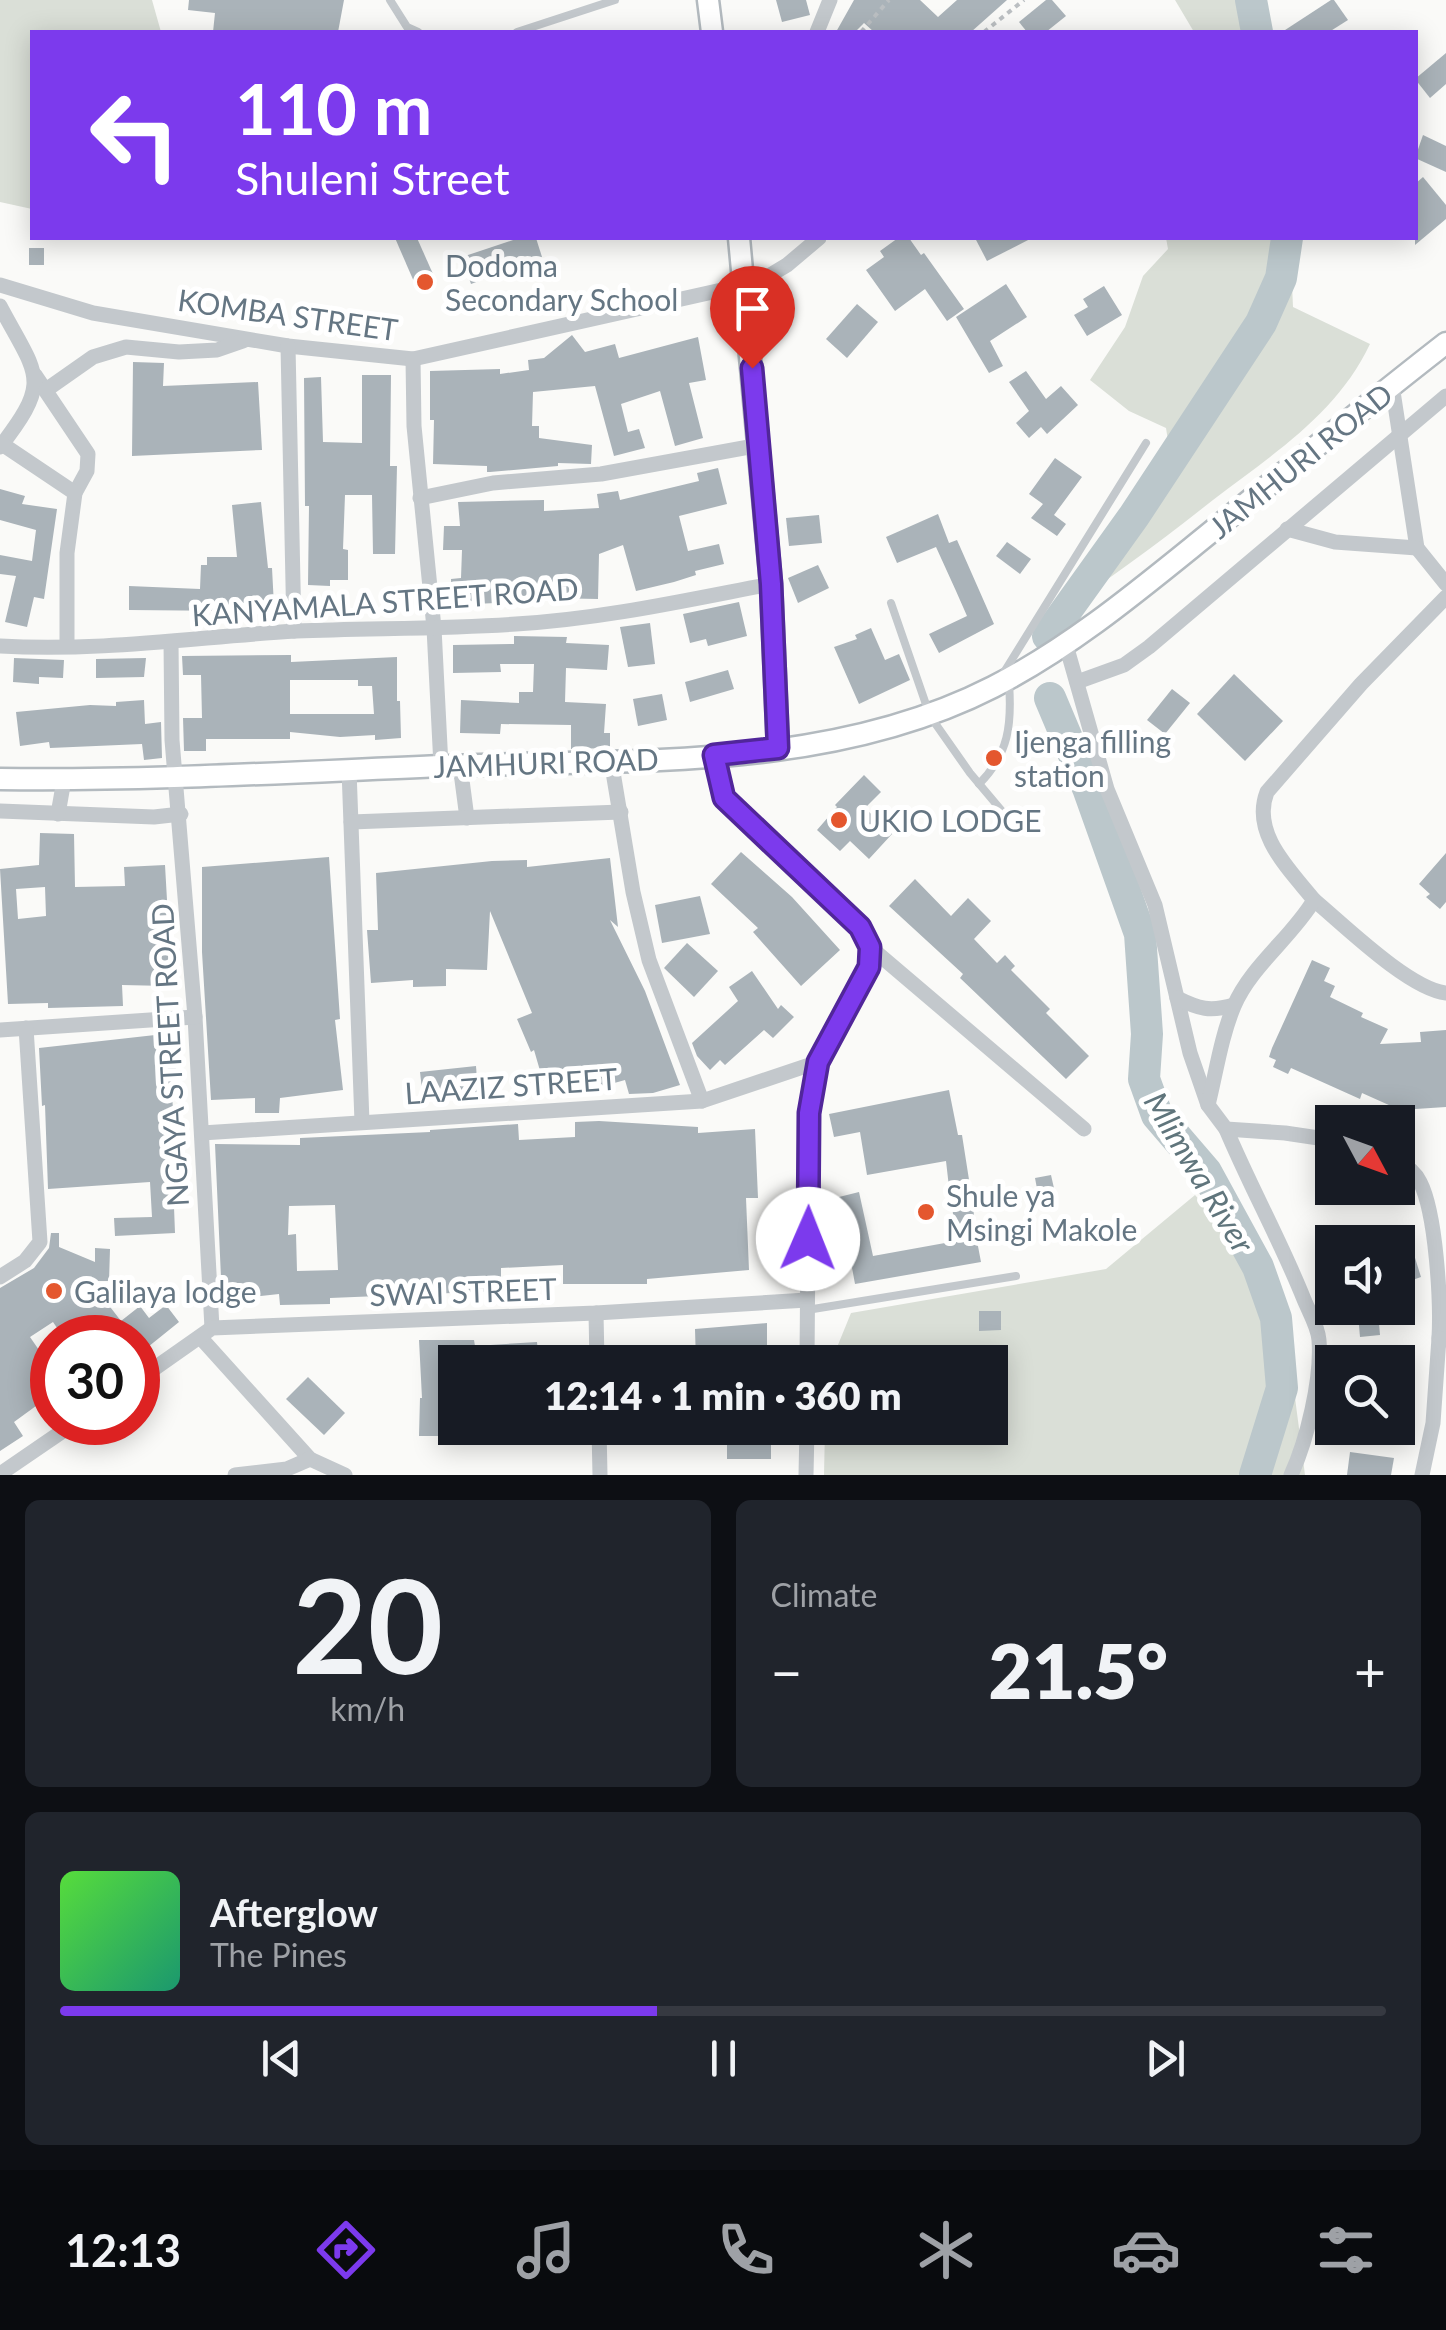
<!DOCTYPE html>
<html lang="en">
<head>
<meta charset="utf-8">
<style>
  :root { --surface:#171b24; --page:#20242c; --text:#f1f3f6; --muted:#9ea1a6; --line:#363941; --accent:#7c3aed }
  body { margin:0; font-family:Lato,sans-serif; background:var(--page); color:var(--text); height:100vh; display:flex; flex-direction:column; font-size:38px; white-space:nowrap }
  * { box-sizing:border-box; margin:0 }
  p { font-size:32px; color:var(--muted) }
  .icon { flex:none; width:55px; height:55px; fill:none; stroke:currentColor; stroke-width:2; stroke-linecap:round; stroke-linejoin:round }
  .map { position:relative; height:1475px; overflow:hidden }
  .drawer { display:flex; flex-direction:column; gap:25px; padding:25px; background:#0d0f14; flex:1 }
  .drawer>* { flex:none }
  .guide { position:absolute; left:30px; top:30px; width:1388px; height:210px; border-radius:0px; box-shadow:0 5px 25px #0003; background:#7c3aed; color:#fff; overflow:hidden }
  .needle { width:65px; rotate:131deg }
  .fabs { position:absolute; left:1315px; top:1105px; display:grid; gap:20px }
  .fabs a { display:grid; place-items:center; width:100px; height:100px; border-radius:0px; background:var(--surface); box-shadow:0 5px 25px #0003; font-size:50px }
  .speed { position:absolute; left:30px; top:1315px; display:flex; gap:20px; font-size:50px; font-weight:700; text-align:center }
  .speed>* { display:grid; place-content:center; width:130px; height:130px; border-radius:50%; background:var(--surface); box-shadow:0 5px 25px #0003; line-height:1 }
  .speed .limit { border:15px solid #d22; background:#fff; color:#111 }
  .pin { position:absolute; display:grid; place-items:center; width:85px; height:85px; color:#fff; margin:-102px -42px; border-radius:50% 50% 50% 0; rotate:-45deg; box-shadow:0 0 10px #0007 }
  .pin .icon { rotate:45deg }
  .me { position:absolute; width:110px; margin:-55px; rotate:1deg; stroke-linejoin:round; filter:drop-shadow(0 0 8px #0008) }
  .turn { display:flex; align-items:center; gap:35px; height:210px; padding:0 40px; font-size:45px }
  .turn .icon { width:130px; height:130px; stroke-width:2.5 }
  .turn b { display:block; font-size:70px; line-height:85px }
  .big { font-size:75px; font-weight:800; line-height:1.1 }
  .drawer .widget { flex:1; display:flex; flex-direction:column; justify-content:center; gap:15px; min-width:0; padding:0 35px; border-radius:15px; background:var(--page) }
  .drawer .dial { align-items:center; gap:0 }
  .dial b { font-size:130px; line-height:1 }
  .song { display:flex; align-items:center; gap:30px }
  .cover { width:120px; height:120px; border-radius:15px; background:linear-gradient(135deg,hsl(110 70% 55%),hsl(160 70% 35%)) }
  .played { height:10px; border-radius:5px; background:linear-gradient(90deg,var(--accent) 45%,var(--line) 45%) }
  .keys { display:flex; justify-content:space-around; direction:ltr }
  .heat { display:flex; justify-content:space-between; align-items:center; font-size:55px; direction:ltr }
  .drawer .tiles { flex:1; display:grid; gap:25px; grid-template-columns:1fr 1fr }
  .widget:last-child { grid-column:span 2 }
  .trip { position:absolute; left:438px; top:1345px; width:570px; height:100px; border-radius:0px; background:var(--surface); box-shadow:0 5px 25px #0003; font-weight:800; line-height:100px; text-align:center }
  .dock { display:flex; height:160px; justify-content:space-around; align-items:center; background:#090b0e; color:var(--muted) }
  .dock .icon { width:70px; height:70px }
  .dock .selected { color:var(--accent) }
  .dock b { font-size:45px; color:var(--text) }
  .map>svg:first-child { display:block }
  .green { fill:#dadfd7 }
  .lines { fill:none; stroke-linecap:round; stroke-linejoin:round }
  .river { stroke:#bbc7cb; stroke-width:32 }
  .building { fill:#aab3b9; fill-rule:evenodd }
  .secondary-casing { stroke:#b3babf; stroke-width:25 }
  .path { stroke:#bbbfc2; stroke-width:4; stroke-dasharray:5 5; stroke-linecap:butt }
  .lane { stroke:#c3c8cc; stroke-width:8 }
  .street { stroke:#c3c8cc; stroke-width:15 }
  .secondary { stroke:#fff; stroke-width:20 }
  .route-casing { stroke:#51269a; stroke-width:25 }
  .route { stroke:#7c3aed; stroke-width:18 }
  .poi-dot { fill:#e4572e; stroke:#fff; stroke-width:4 }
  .labels { text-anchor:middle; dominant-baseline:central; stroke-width:10; stroke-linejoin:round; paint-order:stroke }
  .poi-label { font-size:30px; fill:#657683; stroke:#fff; text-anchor:start }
  .street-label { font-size:30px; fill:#657683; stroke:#fff }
  .water-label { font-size:32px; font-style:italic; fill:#60757c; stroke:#fff }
</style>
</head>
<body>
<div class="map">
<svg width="1446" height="1475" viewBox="0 0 1446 1475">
  <rect width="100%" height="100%" fill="#fafaf8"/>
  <g class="green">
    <polygon points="0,0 152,0 161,32 32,32 32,209 0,202"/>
    <polygon points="1175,0 1266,0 1270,32 1194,32"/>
    <path d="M1166 238H1290L1293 307 1370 344C1337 414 1273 454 1213 500 1162 540 1111 579 1056 613L1073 584 1129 512 1169 447 1166 428 1129 411 1090 380 1125 327 1143 276 1168 249Z"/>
    <polygon points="1195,1195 1281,1289 1305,1475 824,1475 825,1428 990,1428 990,1362 831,1362 851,1313 1106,1269"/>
  </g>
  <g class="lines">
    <g class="river">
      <polyline points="1251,0 1257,32"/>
      <polyline points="1048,636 1134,516 1261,323 1281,278 1287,238"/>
      <polyline points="1050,698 1088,788 1140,934 1147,1034 1144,1079 1157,1115 1206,1172 1258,1267 1276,1318 1282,1388 1255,1475"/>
    </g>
  </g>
  <g class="building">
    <polygon points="189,0 344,0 338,32 213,32 215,13 188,10"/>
    <polygon points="776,0 806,0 810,15 782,22"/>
    <polygon points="854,0 920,0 938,17 957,0 1007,0 971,32 874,32 864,23 855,32 836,32"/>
    <polygon points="1046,0 1052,0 1066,16 1046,32 1027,32 1019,22"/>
    <polygon points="1331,0 1334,0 1348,20 1329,32 1282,32"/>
    <polygon points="1446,53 1446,84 1430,98 1415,79"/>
    <polygon points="1423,135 1446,146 1446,172 1415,158"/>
    <polygon points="1423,177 1446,205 1446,219 1415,245 1415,184"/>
    <polygon points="395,238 417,238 437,283 418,291"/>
    <polygon points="519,238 536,238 542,257 471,284 462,257"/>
    <polygon points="898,238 909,238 921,255 924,253 964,309 947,321 925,289 895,311 866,270 884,257 880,251"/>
    <polygon points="975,238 1032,238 987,261"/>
    <rect x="29" y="248" width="15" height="17"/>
    <polygon points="1006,284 1027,317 990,341 1003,366 989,373 956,317"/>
    <polygon points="1104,286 1122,315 1087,336 1074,315 1088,307 1083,299"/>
    <polygon points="857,304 878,322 847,358 826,339"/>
    <polygon points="572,335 585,352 615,344 619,358 698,337 706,380 689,383 703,438 675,446 660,391 621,404 628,432 639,429 645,448 614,456 595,386 533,392 532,426 539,426 539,438 592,445 591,464 558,463 558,466 490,472 487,472 487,466 433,464 434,420 430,420 430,371 500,369 500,374 529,370 528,360 544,358"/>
    <polygon points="133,362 164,363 163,386 258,382 262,450 132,456"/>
    <polygon points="1026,371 1046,399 1061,386 1078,405 1047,434 1041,427 1029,438 1016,423 1029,411 1009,382"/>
    <polygon points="362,375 391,375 390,466 397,466 395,554 373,554 372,495 345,495 343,549 348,550 348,580 330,580 330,586 308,585 309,506 305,506 304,378 321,377 323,442 362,443"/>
    <polygon points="1055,458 1082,477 1054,515 1066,524 1057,536 1031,518 1043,504 1029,494"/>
    <polygon points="718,468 727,504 679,516 688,551 719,544 724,564 695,571 696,575 674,582 636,591 623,545 599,554 598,599 496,597 496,603 452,605 451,579 461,578 462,550 443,550 444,526 460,526 458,502 544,500 544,511 599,508 597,494 618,491 620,500 699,481 697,473"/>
    <polygon points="0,489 25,496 22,504 57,509 44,599 34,597 27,627 5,622 16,576 0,574 0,555 32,561 36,530 0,520"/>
    <polygon points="261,502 268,568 272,568 274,606 235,608 235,611 129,610 129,586 200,589 201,565 207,565 207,557 237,557 232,505"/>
    <polygon points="938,514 949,543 957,540 994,624 939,653 929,634 967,616 956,591 936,547 897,563 886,537"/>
    <polygon points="819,515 822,543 789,546 786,518"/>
    <polygon points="1007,542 1031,559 1020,574 996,556"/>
    <polygon points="818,565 829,588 798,603 788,578"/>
    <polygon points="739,602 747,636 708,646 706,639 690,643 683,614"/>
    <polygon points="650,623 655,664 628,667 620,627"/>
    <polygon points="871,628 885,660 899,654 910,680 859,704 834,647 857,639 855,635"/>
    <polygon points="514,636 567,637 566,643 609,645 607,670 566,668 565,702 606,704 604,733 610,733 610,748 571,749 571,725 501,724 500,734 460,733 461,700 519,703 519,692 533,692 534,664 500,664 501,672 453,673 453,645 514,644"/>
    <path d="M291 655V662L397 657V701H400L401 738 375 740V735L340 737 290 732V739H206V751H184L183 718H202L201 675H183L182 656ZM290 680H358V686H372L374 714H290Z"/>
    <polygon points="14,658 64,660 63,678 39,677 39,684 13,682"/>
    <polygon points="146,658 144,677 96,678 96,659"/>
    <polygon points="728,670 734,689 690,702 685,682"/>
    <polygon points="1234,674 1283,721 1245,761 1197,714"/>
    <polygon points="1172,689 1190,703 1165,734 1147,720"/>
    <polygon points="662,694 667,720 638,726 633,699"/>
    <polygon points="144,700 145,724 161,722 162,758 144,760 142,744 50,748 49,742 20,746 16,712 90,705 116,706 116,702"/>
    <polygon points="864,775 881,792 865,808 892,834 869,859 850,841 840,851 817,830 837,807 835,805"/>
    <path d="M40 833 74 834 75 887 125 886 124 867 165 865 169 935 167 986 122 985 123 1006 48 1008V1003L8 1004 0 869 39 865ZM45 887 46 916 18 919 16 889Z"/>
    <polygon points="741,852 792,897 840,950 801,986 753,932 758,928 711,884"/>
    <polygon points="1446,853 1446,902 1440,909 1426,897 1430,894 1419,884"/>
    <polygon points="329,857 340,1019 335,1020 343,1090 280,1098 279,1113 255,1113 255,1098 211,1100 202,952 202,867"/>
    <polygon points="610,858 618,927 610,920 645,991 680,1085 653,1093 629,1094 625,1080 568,1096 562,1076 543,1081 534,1050 531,1052 517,1019 532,1013 490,911 487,970 446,969 446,986 413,987 413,980 371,983 367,930 378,930 376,873 492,861 527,860 527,867"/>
    <polygon points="915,879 951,916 968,898 991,921 974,939 997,963 1005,955 1015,966 1011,970 1050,1009 1046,1013 1089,1056 1066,1079 960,978 963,974 889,906"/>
    <polygon points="700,896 710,934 662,943 655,905"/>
    <polygon points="687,943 718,971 694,997 664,968"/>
    <polygon points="1312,960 1330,968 1324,981 1335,986 1330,997 1363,1013 1361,1017 1388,1029 1380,1044 1421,1042 1420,1032 1446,1030 1446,1107 1400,1110 1362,1093 1360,1099 1291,1068 1288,1074 1273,1067 1276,1060 1269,1057 1272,1048"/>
    <polygon points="752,971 778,1009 781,1005 794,1017 773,1038 764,1030 725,1065 720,1060 710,1070 697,1056 692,1043 738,1001 729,987"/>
    <polygon points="173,1033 178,1094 172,1095 178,1181 173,1181 175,1233 115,1236 114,1218 152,1217 150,1182 48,1189 45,1105 42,1106 39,1048"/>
    <polygon points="476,1066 478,1093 423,1098 420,1072"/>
    <polygon points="949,1090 958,1135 962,1135 970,1186 950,1196 946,1161 867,1175 860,1132 834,1137 829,1114"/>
    <path d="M599 1121 698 1127V1133L755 1129 758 1198H746L749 1270 647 1279V1284H563V1265L501 1268V1291L330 1298V1304L280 1305 279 1294 222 1300 215 1144 300 1145V1138L430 1132V1130L518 1124 519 1140 575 1137V1122ZM335 1205 338 1270 297 1271 296 1234 288 1235 289 1206Z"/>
    <polygon points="1051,1175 1058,1206 1041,1210 1035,1178"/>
    <polygon points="859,1192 873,1256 956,1241 951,1196 971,1192 975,1223 988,1222 990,1240 977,1241 981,1262 855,1284 839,1197"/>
    <polygon points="51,1233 59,1233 59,1247 95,1262 95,1248 110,1249 109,1281 90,1281 121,1321 140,1306 149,1318 166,1305 179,1322 138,1355 138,1338 64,1338 53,1322 30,1337 52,1369 40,1380 51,1395 14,1422 23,1436 0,1451 0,1288 34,1268 49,1248"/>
    <polygon points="1411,1245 1421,1277 1404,1283 1402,1278 1398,1279 1398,1250"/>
    <polygon points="979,1311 1001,1311 1001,1330 979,1331"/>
    <polygon points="1378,1312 1380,1335 1360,1337 1358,1314"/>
    <polygon points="767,1323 767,1362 696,1362 695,1329"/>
    <polygon points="419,1340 474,1340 475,1346 537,1342 539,1362 447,1360 447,1398 455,1398 455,1436 419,1436 420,1398 422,1398"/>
    <polygon points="308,1377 345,1413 324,1435 286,1399"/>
    <rect x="727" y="1431" width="44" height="28"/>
    <polygon points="1350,1452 1394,1458 1391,1475 1347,1475"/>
  </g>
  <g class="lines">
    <defs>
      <g id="secondary">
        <polyline points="708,0 712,32"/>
        <polyline points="739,238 771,584 778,748"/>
        <path d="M0 779C148 781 295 772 443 766 625 759 827 772 993 687 1071 647 1138 591 1206 536 1286 471 1365 406 1446 343"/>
      </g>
    </defs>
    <use href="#secondary" class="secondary-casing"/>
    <g class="path">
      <polyline points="861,32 889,0"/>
      <polyline points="984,32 1024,0"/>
    </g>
    <g class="lane">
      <polyline points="390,0 407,27 418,32"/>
      <polyline points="517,32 615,0"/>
      <polyline points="891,603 930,716 970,773 1007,817"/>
      <polyline points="1001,677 1146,443"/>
      <path d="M979 784C1009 754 1012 724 1009 683"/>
      <polyline points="807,1310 1016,1276"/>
    </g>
    <g class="street">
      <polyline points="817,32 830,0"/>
      <polyline points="0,285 93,313 288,346 413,359 744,285"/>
      <polyline points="745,290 787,265 819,238"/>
      <path d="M0 306C37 376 53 379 0 447"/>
      <polyline points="288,346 294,631"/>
      <polyline points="413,359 414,426 434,628 441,766"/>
      <polyline points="35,375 88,454 87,471 75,493 67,553 67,646"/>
      <polyline points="1392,385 1417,548 1446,584"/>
      <polyline points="46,390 93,357 126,347 179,352 217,350 243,341"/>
      <polyline points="2,444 75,493"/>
      <polyline points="420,498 493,483 601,474 760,445"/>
      <polyline points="1287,529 1335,542 1417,548"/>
      <polyline points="171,642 172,740 195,1017 212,1328"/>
      <polyline points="1066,645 1107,789 1155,905 1190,1053 1208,1105 1226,1129 1285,1133 1332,1140"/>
      <path d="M0 646C99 652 197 637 296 631 369 628 443 629 516 624 602 619 687 600 771 584"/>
      <polyline points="1077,682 1124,665 1149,647 1446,396"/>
      <polyline points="714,755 724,798 860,927 870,947 869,967 818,1062 809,1113 807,1362"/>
      <polyline points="611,760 633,892 649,960 702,1101"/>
      <polyline points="460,765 467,818"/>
      <polyline points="349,770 362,1122"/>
      <polyline points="0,811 154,817 181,814"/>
      <polyline points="58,814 64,780"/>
      <polyline points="351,822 621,812"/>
      <path d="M1314 900C1344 925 1409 989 1446 993"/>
      <polyline points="870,947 1084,1129"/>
      <path d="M1177 998C1199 1009 1210 1012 1234 1005"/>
      <polyline points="0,1030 195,1017"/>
      <path d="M1208 1105C1216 1073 1221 1037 1234 1006 1251 966 1292 937 1314 900 1289 869 1251 833 1267 792L1361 684 1446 597"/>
      <path d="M1226 1129C1250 1186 1280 1240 1303 1297 1308 1310 1318 1326 1319 1340 1322 1379 1307 1440 1291 1475"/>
      <polyline points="202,1133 702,1101 818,1062"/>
      <path d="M1398 1160C1406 1166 1415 1172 1420 1182 1436 1213 1441 1301 1439 1338L1446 1340"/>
      <polyline points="0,1277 25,1261 40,1242 26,1028"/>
      <polyline points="596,1313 597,1362"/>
      <polyline points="200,1337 310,1459 345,1475"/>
      <polyline points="138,1380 212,1328 596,1313 807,1300"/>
      <polyline points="599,1428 600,1475"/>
      <polyline points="0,1474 76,1422"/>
      <polyline points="235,1475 287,1469 310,1459"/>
      <polyline points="806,1475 807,1428"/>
      <polyline points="1422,1475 1433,1423 1439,1338"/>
    </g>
    <use href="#secondary" class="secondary"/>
  </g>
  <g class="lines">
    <defs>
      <polyline id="route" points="752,368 771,584 778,748 714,755 724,798 860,927 870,947 869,967 818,1062 809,1113 808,1239"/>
    </defs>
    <use href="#route" class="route-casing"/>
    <use href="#route" class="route"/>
  </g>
  <g class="poi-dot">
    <circle cx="425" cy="282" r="10"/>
    <circle cx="994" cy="758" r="10"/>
    <circle cx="839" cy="820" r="10"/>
    <circle cx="926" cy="1212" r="10"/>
    <circle cx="54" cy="1291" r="10"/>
  </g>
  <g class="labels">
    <g class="poi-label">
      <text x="445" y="265">Dodoma<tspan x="445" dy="34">Secondary School</tspan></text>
      <text x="1014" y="741">Ijenga filling<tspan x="1014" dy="34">station</tspan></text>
      <text x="859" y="820">UKIO LODGE</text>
      <text x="946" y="1195">Shule ya<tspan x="946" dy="34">Msingi Makole</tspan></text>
      <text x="74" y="1291">Galilaya lodge</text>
    </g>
    <g class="street-label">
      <text transform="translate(288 314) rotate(8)">KOMBA STREET</text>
      <text transform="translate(1300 460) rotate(-39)">JAMHURI ROAD</text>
      <text transform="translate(385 601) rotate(-4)">KANYAMALA STREET ROAD</text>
      <text transform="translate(546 762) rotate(-2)">JAMHURI ROAD</text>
      <text transform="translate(169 1055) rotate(-93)">NGAYA STREET ROAD</text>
      <text transform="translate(511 1085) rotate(-4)">LAAZIZ STREET</text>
      <text transform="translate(463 1291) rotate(-2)">SWAI STREET</text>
    </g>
    <g class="water-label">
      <text transform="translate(1200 1172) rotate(59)">Mlimwa River</text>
    </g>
  </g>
</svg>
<div class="fabs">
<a><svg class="needle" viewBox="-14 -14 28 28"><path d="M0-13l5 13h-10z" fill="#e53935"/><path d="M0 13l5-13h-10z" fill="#9ea1a6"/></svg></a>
<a><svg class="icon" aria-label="sound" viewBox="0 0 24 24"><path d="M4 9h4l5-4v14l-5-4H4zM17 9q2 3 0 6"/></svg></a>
<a><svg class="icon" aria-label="search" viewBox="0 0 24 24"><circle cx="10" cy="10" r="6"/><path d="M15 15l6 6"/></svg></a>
</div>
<div class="speed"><div class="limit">30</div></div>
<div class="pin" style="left:752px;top:368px;background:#d93025"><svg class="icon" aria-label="arrive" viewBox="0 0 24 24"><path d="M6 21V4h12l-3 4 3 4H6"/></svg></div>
<svg class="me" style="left:808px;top:1239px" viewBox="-20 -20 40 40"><circle r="19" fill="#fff"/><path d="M0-13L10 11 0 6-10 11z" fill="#7c3aed"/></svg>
<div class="trip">12:14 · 1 min · 360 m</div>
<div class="guide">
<div class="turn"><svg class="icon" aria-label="left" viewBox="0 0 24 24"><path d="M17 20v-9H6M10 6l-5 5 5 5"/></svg><div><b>110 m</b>Shuleni Street</div></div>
</div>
</div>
<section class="drawer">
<div class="tiles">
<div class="widget dial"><b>20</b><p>km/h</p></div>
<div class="widget"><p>Climate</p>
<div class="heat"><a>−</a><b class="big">21.5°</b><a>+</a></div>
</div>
<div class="widget">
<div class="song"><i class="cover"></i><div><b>Afterglow</b><p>The Pines</p></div></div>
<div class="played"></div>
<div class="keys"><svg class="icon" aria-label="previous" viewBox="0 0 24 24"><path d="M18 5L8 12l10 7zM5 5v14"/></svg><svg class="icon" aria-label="pause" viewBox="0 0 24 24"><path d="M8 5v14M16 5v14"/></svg><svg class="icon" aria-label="next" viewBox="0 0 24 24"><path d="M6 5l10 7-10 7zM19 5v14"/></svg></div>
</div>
</div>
</section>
<nav class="dock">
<b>12:13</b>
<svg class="icon selected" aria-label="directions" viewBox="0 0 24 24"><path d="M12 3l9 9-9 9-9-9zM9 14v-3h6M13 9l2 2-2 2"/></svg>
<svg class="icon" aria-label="music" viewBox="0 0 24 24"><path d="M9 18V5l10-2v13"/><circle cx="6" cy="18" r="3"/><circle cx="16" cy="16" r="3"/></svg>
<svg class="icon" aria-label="phone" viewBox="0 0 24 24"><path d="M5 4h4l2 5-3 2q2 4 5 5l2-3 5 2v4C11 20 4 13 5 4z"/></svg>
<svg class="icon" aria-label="climate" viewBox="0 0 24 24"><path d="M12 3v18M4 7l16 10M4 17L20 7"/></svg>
<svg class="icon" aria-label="car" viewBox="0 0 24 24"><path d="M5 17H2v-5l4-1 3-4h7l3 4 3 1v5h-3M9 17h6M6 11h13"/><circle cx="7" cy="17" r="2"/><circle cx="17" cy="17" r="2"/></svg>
<svg class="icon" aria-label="filters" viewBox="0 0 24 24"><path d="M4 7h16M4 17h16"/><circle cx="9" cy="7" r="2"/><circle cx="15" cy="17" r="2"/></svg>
</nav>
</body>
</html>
